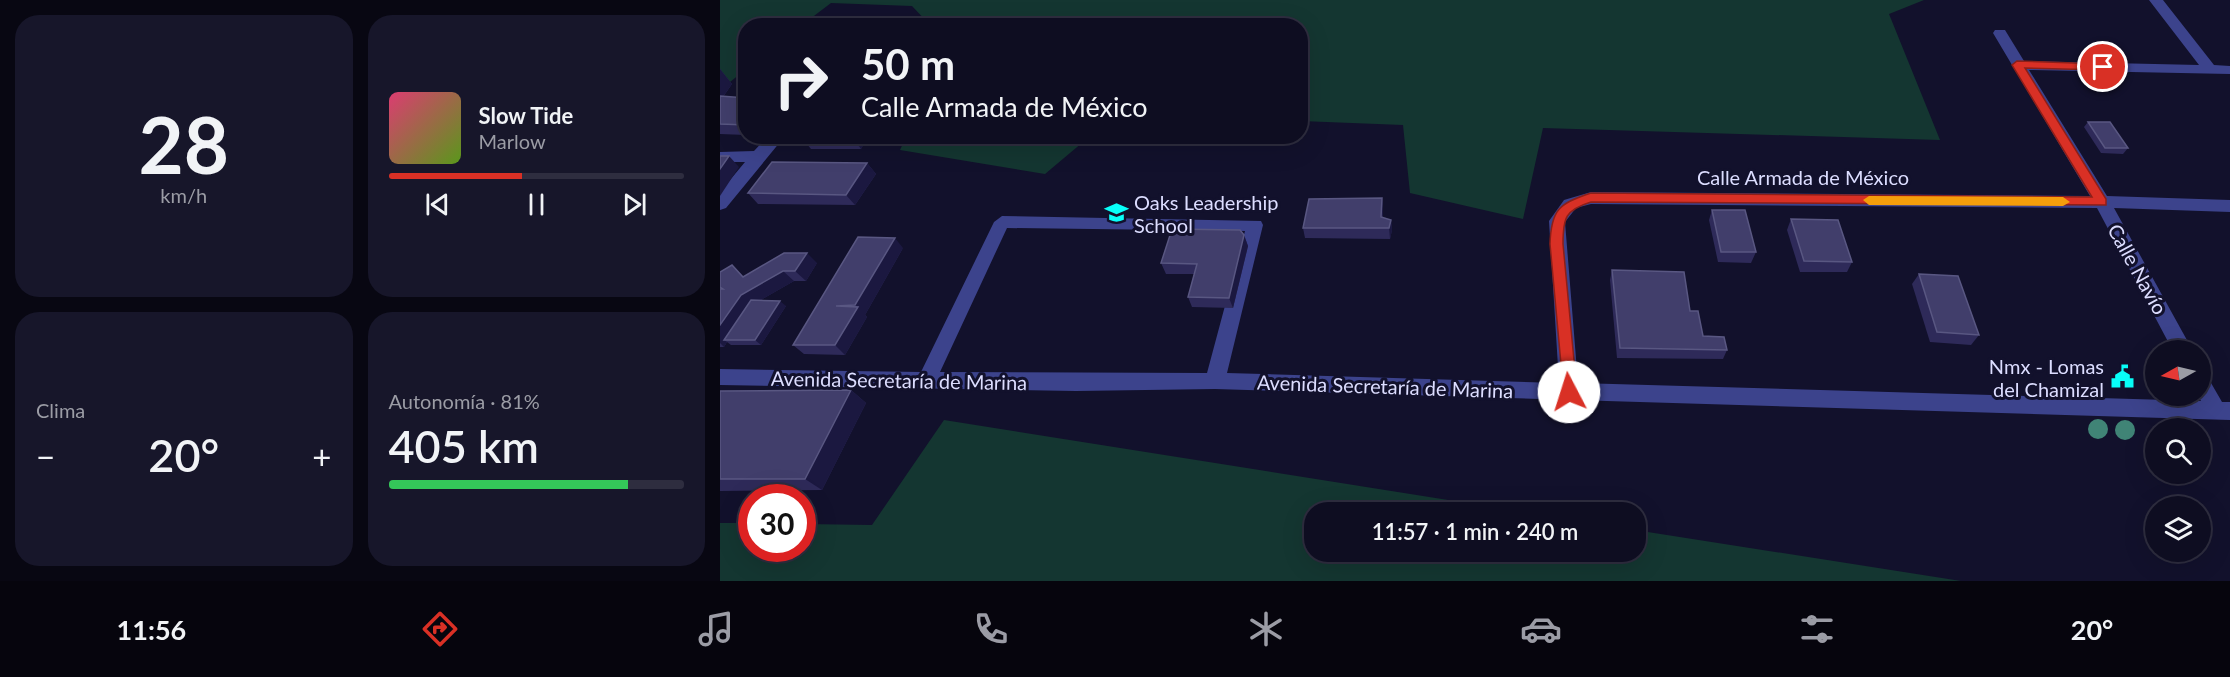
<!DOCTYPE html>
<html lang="es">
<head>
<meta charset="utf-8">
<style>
  :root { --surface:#0e0d21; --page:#17162a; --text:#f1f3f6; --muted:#9b9ca5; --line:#2e2d3f; --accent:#d93025 }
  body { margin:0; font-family:Lato,sans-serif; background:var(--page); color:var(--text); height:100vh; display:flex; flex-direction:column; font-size:22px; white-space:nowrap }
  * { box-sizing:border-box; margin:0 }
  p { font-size:20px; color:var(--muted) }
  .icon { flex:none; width:33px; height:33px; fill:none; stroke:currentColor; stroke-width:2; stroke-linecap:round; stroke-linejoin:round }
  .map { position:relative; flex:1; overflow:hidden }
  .drawer { display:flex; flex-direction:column; gap:15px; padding:15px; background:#080712; width:720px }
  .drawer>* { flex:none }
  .top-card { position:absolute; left:18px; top:18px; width:570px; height:126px; border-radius:24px; box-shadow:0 6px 24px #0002,0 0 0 2px var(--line); background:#0e0d21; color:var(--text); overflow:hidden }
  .needle { width:39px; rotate:262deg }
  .buttons { position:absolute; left:1425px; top:340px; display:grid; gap:12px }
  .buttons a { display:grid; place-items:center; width:66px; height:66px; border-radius:50%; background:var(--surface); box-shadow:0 6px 24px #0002,0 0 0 2px var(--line); font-size:30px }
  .speed { position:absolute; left:18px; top:484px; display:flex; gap:12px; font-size:30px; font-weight:700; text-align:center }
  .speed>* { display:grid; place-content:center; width:78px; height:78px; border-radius:50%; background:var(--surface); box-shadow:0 6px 24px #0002,0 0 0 2px var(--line); line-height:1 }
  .speed .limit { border:9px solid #d22; background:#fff; color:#111 }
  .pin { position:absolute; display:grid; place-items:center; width:51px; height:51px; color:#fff; margin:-26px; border:3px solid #fff; border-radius:50%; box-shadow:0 2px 6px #0007 }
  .me { position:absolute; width:66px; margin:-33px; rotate:355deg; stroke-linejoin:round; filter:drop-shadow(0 0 4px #0008) }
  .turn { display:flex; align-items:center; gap:21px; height:126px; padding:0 24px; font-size:27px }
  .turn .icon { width:78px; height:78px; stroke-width:2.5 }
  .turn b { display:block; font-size:42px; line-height:51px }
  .big { font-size:45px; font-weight:600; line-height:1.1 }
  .drawer .widget { flex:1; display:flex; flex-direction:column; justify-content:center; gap:9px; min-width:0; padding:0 21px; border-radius:24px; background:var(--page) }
  .drawer .dial { align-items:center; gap:0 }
  .dial b { font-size:78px; line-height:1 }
  .song { display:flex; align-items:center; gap:18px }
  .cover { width:72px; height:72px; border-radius:9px; background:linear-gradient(135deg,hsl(340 70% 55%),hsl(90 70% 35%)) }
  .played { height:6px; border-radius:3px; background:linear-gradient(90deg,var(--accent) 45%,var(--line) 45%) }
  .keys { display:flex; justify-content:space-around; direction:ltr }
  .heat { display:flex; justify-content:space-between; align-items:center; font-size:33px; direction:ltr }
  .charge { height:9px; border-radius:4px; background:linear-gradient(90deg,#34c759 81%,var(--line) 0) }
  .drawer .tiles { flex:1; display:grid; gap:15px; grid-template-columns:repeat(2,1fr) }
  .trip { position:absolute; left:584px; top:502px; width:342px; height:60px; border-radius:24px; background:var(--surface); box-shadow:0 6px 24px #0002,0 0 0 2px var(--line); font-weight:600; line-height:60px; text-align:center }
  .dock { display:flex; height:96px; justify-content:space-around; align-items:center; background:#06050d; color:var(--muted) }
  .dock .icon { width:42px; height:42px }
  .dock .on { color:var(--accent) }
  .dock b { font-size:27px; color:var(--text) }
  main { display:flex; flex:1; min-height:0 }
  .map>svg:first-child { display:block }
  .green { fill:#143631 }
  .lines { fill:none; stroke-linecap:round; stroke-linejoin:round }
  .street { fill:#3c438c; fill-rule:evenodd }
  .tree { fill:#408476 }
  .wall { fill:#2e2a59 }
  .shaded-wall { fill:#1b1840 }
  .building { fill:#413e6b; stroke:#595782; stroke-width:1.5 }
  .route { fill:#d93025; stroke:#8d1f18; stroke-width:1.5 }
  .slow { fill:#f59e0b }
  .labels { text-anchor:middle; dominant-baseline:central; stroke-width:6; stroke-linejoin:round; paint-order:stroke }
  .street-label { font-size:20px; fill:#dcddff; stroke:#12112c }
  .poi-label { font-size:20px; fill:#dcddff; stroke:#12112c; text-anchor:start }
</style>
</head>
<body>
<main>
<section class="drawer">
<div class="tiles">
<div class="widget dial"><b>28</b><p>km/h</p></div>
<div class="widget">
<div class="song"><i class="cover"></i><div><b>Slow Tide</b><p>Marlow</p></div></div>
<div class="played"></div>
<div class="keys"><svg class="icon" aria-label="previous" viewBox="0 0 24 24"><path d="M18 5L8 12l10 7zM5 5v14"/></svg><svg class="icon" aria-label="pause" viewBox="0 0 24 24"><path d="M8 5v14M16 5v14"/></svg><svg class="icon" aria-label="next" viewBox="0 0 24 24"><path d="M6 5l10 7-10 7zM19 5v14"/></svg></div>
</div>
<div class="widget"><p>Clima</p>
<div class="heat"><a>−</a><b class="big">20°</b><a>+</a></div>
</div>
<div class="widget"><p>Autonomía · 81%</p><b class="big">405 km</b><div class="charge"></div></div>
</div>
</section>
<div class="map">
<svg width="1510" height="581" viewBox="0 0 1510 581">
  <rect width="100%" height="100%" fill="#12112c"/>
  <g class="green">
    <polygon points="0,0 1204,0 1169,14 1220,140 823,128 803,219 690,193 683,125 581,121 580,26 210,25 192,6 111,3 82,25 26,26 25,70 0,90"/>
    <polygon points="186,137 186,136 369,137 325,174 180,150"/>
    <polygon points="224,420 810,513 594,513 594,552 915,552 915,530 1241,581 0,581 0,523 31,523 32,549 82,549 83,524 152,525"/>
  </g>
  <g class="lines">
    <g class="street">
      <path d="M1429 0H1443L1494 65 1510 66V74L1309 70 1387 196 1510 200V212L1394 208 1473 351H1453L1377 208 871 204 856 208 845 222 858 383 1481 401 1478 396H1480V374L1487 376 1502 402H1510V420L495 389 356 391 0 385V369L201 372 274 222 282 216 541 221 543 225 507 373 839 383 829 221 844 200 871 192 1370 196 1273 33 1275 30H1285L1304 61 1479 65ZM287 228 525 231 487 373 220 372Z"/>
      <polygon points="48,136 65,136 6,208 0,210 0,192 25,162 0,162 0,152 34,151"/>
    </g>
  </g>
  <g class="tree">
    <circle cx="1378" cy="429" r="10"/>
    <circle cx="1405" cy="430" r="10"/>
  </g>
  <g class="wall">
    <polygon points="0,69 12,84 3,97 26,98 26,135 0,134"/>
    <polygon points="1368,122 1408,148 1403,154 1381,153 1364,127"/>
    <polygon points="83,136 148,136 141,149 91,149 82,138"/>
    <polygon points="147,163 156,174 135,205 38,204 28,193"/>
    <polygon points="662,198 663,208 663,218 671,220 672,230 670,239 585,238 583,228"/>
    <polygon points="992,210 1036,252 1031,263 998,262 989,220"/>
    <polygon points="1071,219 1132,262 1127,272 1080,272 1067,230"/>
    <polygon points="524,235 528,246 513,308 472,307 468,297 474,274 446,274 441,263"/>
    <polygon points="183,248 145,315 147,317 125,355 84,354 73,345"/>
    <polygon points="97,263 86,281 74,281 39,301 66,306 41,345 11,345 7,342 4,347 0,347 0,289 3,289 24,277"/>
    <polygon points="892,270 970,311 983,336 1007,350 1003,359 897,358 890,280"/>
    <polygon points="1199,274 1259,335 1251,345 1210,342 1192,284"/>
    <polygon points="131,390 146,403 102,490 0,491 0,391"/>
  </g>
  <g class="shaded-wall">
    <polygon points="0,69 12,84 0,101"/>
    <polygon points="134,136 148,136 141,149 133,138"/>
    <polygon points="9,156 19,167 0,196 0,169"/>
    <polygon points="147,163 156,174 135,205 126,195"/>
    <polygon points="662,198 663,208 662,228 661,217"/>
    <polygon points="671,220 672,230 670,239 669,228"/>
    <polygon points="524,235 528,246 513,308 509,298"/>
    <polygon points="175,238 183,248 145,315 147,317 125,355 115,345 138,307 135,305"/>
    <polygon points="87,253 97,263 86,281 75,271"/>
    <polygon points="12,265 34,287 63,271 74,281 32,305 4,340 7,342 4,347 0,343 0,325 23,277"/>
    <polygon points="60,301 66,306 41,345 35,340"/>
    <polygon points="131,390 146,403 102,490 85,479"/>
  </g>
  <g class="building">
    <polygon points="0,96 26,98 26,125 0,124"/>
    <polygon points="1368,122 1390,122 1408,148 1385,148"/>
    <polygon points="83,136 134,136 133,138 82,138"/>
    <polygon points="0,156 9,156 0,169"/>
    <polygon points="52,162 147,163 126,195 28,193"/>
    <polygon points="662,198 661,217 671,220 669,228 583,228 589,199"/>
    <polygon points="992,210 1025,210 1036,252 1001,252"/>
    <polygon points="1071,219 1118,220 1132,262 1084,261"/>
    <polygon points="452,229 520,230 524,235 509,298 468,297 477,264 441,263"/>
    <polygon points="138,237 175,238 135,305 116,306 138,307 115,345 73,345"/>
    <polygon points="64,253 87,253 75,271 63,271 21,295 0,325 0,289 3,289 0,287 0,272 12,265 23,277"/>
    <polygon points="892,270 964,272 970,311 978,311 983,336 1004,337 1007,350 900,348"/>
    <polygon points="1199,274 1238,276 1259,335 1217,332"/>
    <polygon points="31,300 60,301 35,340 4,340"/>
    <polygon points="131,390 85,479 0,479 0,391"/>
  </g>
  <path class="route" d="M1297 61 1383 64 1389 67 1383 70 1305 68 1386 199V205L871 202C845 210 843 218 843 244L857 392 849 398 844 397 830 244C831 210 839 203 871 193L1372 197 1292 65Z"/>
  <polygon class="slow" points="1149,196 1343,197 1350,202 1343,206 1149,205 1143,200"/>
  <defs>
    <symbol id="school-bare" viewBox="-9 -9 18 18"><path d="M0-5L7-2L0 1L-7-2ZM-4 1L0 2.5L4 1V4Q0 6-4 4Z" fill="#08fff9" stroke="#12112c" stroke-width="2.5" paint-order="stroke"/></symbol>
    <symbol id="civic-bare" viewBox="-9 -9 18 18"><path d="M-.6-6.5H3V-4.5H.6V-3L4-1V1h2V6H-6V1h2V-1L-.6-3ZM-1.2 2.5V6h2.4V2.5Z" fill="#08fff9" stroke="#12112c" stroke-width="2.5" paint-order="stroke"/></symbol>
  </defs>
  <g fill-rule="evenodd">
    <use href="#school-bare" x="380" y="196" width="33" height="33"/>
    <use href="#civic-bare" x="1386" y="360" width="33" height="33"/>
  </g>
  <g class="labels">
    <g class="street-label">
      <text x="1083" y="177">Calle Armada de México</text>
      <text transform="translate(1418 269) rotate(61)">Calle Navío</text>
      <text transform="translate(179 380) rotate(1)">Avenida Secretaría de Marina</text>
      <text transform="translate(665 386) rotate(2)">Avenida Secretaría de Marina</text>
    </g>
    <g class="poi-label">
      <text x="414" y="202">Oaks Leadership<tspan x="414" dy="23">School</tspan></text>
      <text x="1384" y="366" text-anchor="end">Nmx - Lomas<tspan x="1384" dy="23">del Chamizal</tspan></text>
    </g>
  </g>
</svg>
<div class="buttons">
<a><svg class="needle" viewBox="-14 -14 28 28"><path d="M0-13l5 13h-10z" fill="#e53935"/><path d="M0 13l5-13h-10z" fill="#9b9ca5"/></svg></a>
<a><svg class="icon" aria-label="search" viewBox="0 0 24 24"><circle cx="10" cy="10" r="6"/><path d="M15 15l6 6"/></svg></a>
<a><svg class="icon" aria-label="layers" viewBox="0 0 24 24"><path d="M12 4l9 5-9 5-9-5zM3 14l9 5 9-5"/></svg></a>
</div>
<div class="speed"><div class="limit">30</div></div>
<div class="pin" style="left:1383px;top:67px;background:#d93025"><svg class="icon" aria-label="arrive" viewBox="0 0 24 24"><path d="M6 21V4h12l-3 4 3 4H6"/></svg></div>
<svg class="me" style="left:849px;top:392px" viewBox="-20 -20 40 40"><circle r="19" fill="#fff"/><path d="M0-13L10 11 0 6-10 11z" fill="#d93025"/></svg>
<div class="trip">11:57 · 1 min · 240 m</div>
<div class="top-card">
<div class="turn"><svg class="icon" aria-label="right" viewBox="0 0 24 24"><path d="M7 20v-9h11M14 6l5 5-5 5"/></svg><div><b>50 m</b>Calle Armada de México</div></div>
</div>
</div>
</main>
<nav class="dock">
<b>11:56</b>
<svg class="icon on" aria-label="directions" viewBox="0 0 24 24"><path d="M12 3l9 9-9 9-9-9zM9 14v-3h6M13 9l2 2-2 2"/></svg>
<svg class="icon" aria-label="music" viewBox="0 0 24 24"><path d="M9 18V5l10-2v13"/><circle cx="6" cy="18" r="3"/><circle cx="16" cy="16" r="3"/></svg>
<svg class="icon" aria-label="phone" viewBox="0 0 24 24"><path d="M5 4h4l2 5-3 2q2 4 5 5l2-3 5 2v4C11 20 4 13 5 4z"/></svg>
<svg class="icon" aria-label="climate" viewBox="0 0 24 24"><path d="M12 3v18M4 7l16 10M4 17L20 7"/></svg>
<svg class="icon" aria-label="car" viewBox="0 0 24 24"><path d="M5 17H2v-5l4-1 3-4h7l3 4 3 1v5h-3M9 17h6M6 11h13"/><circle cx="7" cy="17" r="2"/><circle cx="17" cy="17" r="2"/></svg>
<svg class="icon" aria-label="filters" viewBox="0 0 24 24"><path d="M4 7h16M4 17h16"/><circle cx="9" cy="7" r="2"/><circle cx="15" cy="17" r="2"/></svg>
<b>20°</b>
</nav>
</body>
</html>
